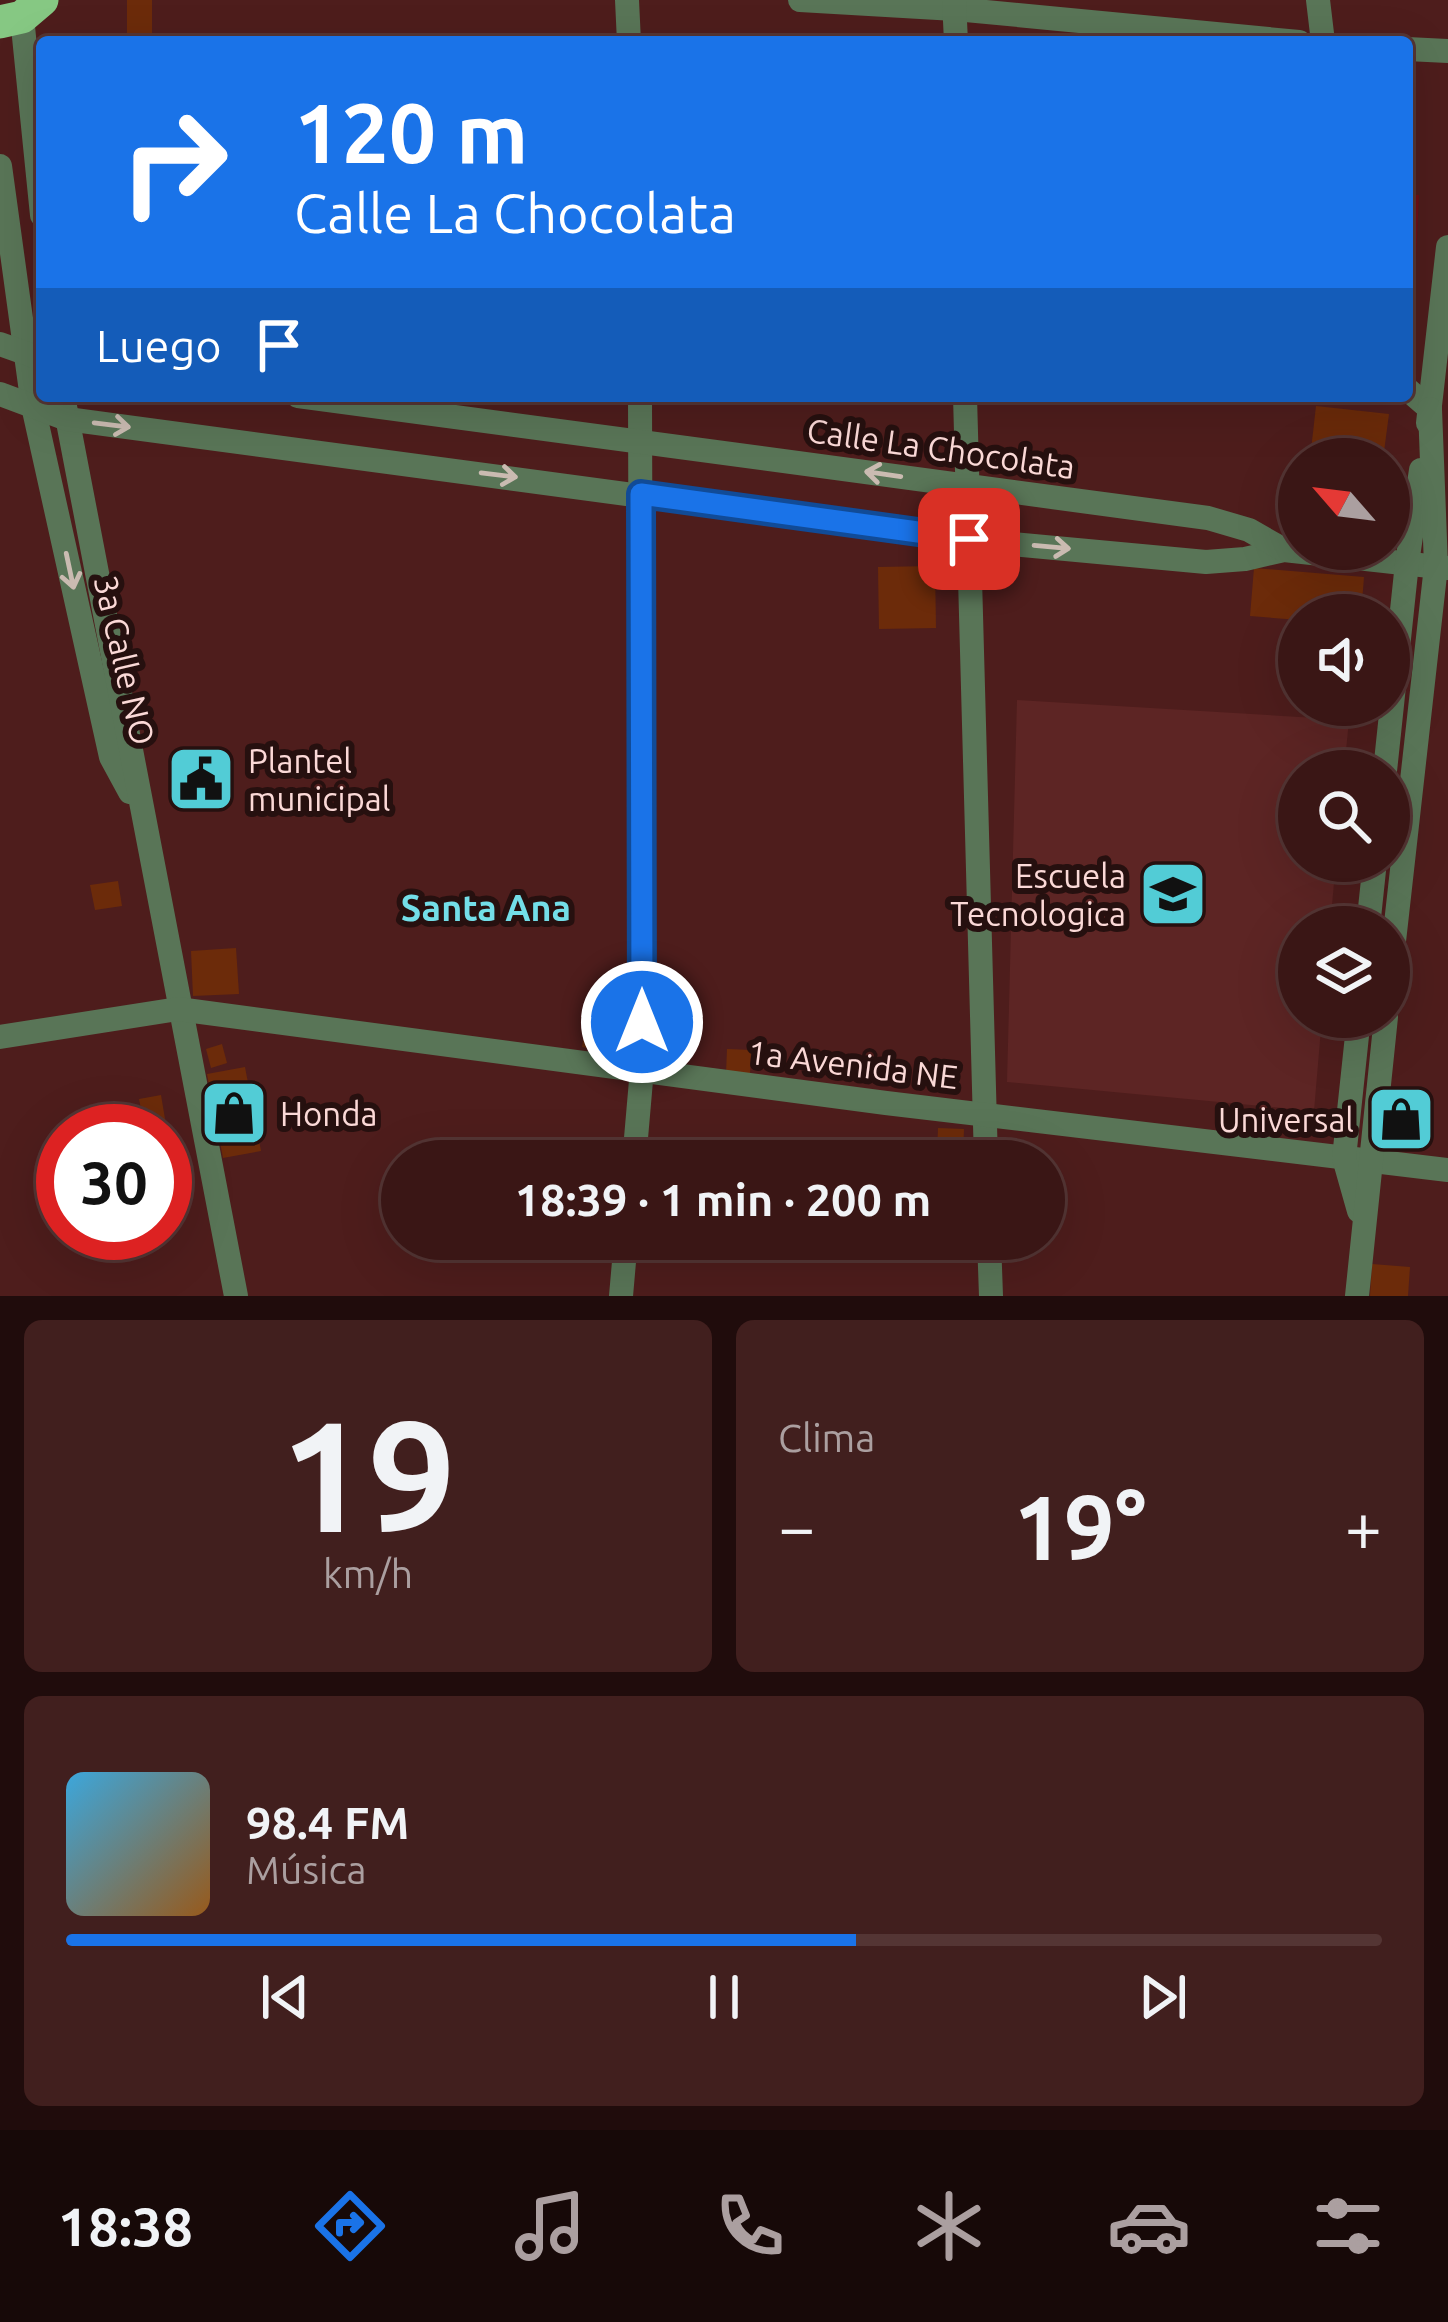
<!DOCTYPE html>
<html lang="es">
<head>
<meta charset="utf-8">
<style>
  :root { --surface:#3a1615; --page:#411f1e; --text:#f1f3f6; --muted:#ab9fa0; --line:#543534; --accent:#1a73e8 }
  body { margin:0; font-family:Ubuntu,sans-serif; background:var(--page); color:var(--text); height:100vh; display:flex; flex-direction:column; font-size:45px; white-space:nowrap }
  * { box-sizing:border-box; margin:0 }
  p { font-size:39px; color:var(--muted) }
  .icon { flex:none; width:66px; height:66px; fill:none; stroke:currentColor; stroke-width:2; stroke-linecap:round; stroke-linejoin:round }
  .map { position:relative; height:1296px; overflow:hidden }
  .side { display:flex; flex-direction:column; gap:24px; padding:24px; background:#200c0c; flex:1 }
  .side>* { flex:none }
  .guide { position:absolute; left:36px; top:36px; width:1377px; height:366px; border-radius:12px; box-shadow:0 12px 48px #0002,0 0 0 3px var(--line); background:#1a73e8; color:#fff; overflow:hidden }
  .needle { width:78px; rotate:298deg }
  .buttons { position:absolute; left:1278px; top:438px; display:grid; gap:24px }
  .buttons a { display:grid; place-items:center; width:132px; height:132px; border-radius:50%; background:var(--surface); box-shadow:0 12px 48px #0002,0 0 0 3px var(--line); font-size:60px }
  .speed { position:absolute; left:36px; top:1104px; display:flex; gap:24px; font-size:60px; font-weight:700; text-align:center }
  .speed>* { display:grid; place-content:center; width:156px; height:156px; border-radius:50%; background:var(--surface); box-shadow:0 12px 48px #0002,0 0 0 3px var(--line); line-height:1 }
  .speed .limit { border:18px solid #d22; background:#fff; color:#111 }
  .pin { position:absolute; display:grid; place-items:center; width:102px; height:102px; color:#fff; margin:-51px; border-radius:24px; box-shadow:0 6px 18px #0006 }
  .me { position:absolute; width:132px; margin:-66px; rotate:0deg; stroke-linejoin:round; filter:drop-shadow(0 0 9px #0008) }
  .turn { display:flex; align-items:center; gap:42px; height:252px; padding:0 60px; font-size:54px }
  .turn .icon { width:156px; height:156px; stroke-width:2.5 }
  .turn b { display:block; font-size:84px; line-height:102px }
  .then { display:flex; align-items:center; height:114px; padding:0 60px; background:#0003; gap:24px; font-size:45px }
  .big { font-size:90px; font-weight:600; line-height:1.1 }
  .side .card { flex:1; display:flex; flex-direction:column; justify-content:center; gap:18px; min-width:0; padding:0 42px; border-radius:18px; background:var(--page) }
  .side .dial { align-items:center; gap:0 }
  .dial b { font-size:156px; line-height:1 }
  .song { display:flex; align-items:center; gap:36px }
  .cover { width:144px; height:144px; border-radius:18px; background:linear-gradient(135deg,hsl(200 70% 55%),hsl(30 70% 35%)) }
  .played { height:12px; border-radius:6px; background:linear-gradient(90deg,var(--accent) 60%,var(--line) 60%) }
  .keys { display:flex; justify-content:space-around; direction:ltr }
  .heat { display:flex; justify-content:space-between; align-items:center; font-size:66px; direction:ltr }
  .side .tiles { flex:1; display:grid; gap:24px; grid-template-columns:1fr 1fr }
  .card:last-child { grid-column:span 2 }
  .trip { position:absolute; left:381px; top:1140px; width:684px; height:120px; border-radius:60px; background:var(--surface); box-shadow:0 12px 48px #0002,0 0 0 3px var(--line); font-weight:600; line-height:120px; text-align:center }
  .dock { display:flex; height:192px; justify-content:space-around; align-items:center; background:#170908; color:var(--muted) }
  .dock .icon { width:84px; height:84px }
  .dock .current { color:var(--accent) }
  .dock b { font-size:54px; color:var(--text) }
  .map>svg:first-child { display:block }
  .built { fill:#5d2524 }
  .green { fill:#6c0f17 }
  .building { fill:#6c2b0a }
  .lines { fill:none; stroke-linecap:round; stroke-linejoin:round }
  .minor { stroke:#597557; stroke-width:24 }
  .tertiary { stroke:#597557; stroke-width:24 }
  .trunk { stroke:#86c883; stroke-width:33 }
  .oneway { stroke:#cabbb1 }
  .route-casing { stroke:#114b97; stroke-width:30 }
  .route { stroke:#1a73e8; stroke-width:21 }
  .labels { text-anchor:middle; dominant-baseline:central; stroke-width:12; stroke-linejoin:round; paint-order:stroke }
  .street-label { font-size:33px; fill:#fbd9d7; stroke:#26100f }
  .poi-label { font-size:33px; fill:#fbd9d7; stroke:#26100f; text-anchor:start }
  .neighbourhood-label { font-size:36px; font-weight:bold; fill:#73dee8; stroke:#26100f }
</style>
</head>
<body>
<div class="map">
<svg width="1448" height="1296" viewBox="0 0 1448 1296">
  <rect width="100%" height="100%" fill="#4e1d1c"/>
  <polygon class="built" points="1017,700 1349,720 1344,771 1299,771 1299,861 1336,861 1330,927 1299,927 1299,1017 1322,1017 1314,1111 1007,1082"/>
  <polygon class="green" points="1407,195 1419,195 1413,323 1407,325"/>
  <g class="building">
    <rect x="127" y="0" width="25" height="42"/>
    <polygon points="1316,406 1389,414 1383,459 1310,459"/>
    <polygon points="935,566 936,628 879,629 878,567"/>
    <polygon points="1254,568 1364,577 1361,615 1299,615 1299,620 1250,616"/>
    <polygon points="118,881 122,906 95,910 90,885"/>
    <polygon points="236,948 239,994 193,996 191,951"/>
    <polygon points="585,1028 607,1032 603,1051 582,1047"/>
    <polygon points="222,1044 227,1063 211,1068 206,1049"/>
    <polygon points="727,1049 751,1050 750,1075 726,1074"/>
    <polygon points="245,1067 261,1151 223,1158 207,1074"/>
    <polygon points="161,1095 166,1125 145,1129 139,1099"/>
    <polygon points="1387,1104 1418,1108 1413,1148 1396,1146 1384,1130"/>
    <polygon points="938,1128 964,1129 963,1155 937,1155"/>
    <polygon points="1372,1264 1410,1267 1408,1296 1370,1296"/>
  </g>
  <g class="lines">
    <g class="minor">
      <polyline points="627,0 629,42"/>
      <polyline points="800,0 955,9 1299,42"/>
      <polyline points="954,0 956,42"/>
      <polyline points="1318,0 1323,42"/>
      <polyline points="22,17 42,215"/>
      <polyline points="1407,49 1448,51"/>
      <polyline points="0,166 33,406 111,757 130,792"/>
      <polyline points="1407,389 1430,409"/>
      <polyline points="63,396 236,1296"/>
      <polyline points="965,396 986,1161"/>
      <polyline points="0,1037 178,1009 886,1103 1448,1170"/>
      <polyline points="634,1161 642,1069 640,396"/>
      <polyline points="989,1239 991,1296"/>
      <polyline points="621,1296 626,1239"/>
    </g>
    <g class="tertiary">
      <polyline points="0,344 42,359"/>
      <polyline points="0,394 67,419 969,540 1206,562 1245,559 1284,550 1448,568"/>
      <polyline points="298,396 1208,518 1249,530 1284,550"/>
      <polyline points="1428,423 1448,247"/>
      <polyline points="1385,771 1407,563 1421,470"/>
      <polyline points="1368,927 1375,861"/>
      <polyline points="1389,986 1436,566 1430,409"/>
      <polyline points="1359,1017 1344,1158 1359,1211"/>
      <polyline points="1357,1296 1386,1017"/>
    </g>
    <polyline class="trunk" points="0,22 22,17 42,0"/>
  </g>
  <defs><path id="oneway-shaft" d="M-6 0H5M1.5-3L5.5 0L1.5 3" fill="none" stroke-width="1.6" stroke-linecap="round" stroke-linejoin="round" transform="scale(3)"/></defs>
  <g class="oneway">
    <use href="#oneway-shaft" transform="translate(112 425) rotate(7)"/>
    <use href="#oneway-shaft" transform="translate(883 474) rotate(-172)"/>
    <use href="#oneway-shaft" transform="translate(499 475) rotate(7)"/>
    <use href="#oneway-shaft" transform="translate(1052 547) rotate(5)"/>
    <use href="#oneway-shaft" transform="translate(70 571) rotate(78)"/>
  </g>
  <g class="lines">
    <defs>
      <polyline id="route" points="642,1022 641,494 969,539"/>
    </defs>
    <use href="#route" class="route-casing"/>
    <use href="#route" class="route"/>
  </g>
  <defs>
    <symbol id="civic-square" viewBox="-11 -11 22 22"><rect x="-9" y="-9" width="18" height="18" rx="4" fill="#52ccd6" stroke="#26100f"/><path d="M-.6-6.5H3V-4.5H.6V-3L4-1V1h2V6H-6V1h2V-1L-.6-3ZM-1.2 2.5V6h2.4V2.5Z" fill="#111"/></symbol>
    <symbol id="school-square" viewBox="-11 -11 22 22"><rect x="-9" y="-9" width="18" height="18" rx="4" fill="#52ccd6" stroke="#26100f"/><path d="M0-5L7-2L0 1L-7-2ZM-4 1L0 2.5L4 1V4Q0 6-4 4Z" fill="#111"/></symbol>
    <symbol id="shop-square" viewBox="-11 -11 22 22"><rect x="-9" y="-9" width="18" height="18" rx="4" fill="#52ccd6" stroke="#26100f"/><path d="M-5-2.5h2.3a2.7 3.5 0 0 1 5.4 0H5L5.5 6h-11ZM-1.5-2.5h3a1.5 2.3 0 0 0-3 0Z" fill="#111"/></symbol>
  </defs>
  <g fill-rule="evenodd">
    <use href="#civic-square" x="163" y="741" width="76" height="76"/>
    <use href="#school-square" x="1135" y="856" width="76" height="76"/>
    <use href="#shop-square" x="196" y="1075" width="76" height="76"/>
    <use href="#shop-square" x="1363" y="1081" width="76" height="76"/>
  </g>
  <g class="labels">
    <g class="street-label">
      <text transform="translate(941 448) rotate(8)">Calle La Chocolata</text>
      <text transform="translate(125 660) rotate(77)">3a Calle NO</text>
      <text transform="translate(853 1064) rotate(7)">1a Avenida NE</text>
    </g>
    <g class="poi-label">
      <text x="248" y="760">Plantel<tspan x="248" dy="38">municipal</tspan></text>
      <text x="1126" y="875" text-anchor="end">Escuela<tspan x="1126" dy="38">Tecnologica</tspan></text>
      <text x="280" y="1113">Honda</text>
      <text x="1354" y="1119" text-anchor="end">Universal</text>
    </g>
    <g class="neighbourhood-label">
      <text x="486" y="907">Santa Ana</text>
    </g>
  </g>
</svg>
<div class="buttons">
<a><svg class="needle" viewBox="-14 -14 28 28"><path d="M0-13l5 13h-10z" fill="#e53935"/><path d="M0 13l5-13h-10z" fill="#ab9fa0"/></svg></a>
<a><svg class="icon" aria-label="sound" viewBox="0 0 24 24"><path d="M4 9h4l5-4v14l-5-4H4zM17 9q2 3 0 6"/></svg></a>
<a><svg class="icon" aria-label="search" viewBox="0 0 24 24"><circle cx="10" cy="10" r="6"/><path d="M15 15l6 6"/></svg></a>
<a><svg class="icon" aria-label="layers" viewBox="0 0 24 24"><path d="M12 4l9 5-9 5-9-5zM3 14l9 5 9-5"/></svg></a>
</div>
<div class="speed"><div class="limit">30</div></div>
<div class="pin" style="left:969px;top:539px;background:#d93025"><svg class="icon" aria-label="arrive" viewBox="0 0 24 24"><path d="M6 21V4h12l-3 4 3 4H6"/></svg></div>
<svg class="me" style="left:642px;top:1022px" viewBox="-20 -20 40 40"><circle r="17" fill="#1a73e8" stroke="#fff" stroke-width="3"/><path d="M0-11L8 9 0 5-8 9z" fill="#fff"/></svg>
<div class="trip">18:39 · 1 min · 200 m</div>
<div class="guide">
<div class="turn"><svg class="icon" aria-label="right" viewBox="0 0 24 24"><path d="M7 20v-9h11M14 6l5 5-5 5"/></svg><div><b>120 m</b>Calle La Chocolata</div></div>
<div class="then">Luego<svg class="icon" aria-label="arrive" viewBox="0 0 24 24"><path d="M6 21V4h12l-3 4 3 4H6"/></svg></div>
</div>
</div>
<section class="side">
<div class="tiles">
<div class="card dial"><b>19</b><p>km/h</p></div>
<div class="card"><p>Clima</p>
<div class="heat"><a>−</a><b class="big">19°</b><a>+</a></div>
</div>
<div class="card">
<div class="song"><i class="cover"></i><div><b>98.4 FM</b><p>Música</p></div></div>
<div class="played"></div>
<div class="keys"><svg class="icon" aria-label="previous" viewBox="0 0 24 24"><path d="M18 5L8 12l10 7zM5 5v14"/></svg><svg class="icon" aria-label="pause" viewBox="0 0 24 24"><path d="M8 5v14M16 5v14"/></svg><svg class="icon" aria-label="next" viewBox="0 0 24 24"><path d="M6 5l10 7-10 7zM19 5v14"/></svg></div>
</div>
</div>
</section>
<nav class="dock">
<b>18:38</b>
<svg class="icon current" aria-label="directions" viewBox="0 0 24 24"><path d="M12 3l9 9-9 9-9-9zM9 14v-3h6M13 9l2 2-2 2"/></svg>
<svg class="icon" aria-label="music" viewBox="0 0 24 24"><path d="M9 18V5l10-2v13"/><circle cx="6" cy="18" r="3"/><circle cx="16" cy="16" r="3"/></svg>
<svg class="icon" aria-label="phone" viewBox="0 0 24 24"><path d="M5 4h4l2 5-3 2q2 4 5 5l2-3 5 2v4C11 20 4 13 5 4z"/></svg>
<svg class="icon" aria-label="climate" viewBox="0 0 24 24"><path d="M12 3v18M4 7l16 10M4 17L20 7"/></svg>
<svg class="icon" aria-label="car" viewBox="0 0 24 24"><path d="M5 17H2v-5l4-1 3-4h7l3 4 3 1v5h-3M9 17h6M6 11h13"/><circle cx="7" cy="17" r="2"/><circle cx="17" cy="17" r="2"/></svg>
<svg class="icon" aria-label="filters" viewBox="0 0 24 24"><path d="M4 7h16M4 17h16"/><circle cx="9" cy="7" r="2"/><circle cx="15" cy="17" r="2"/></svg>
</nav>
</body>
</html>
